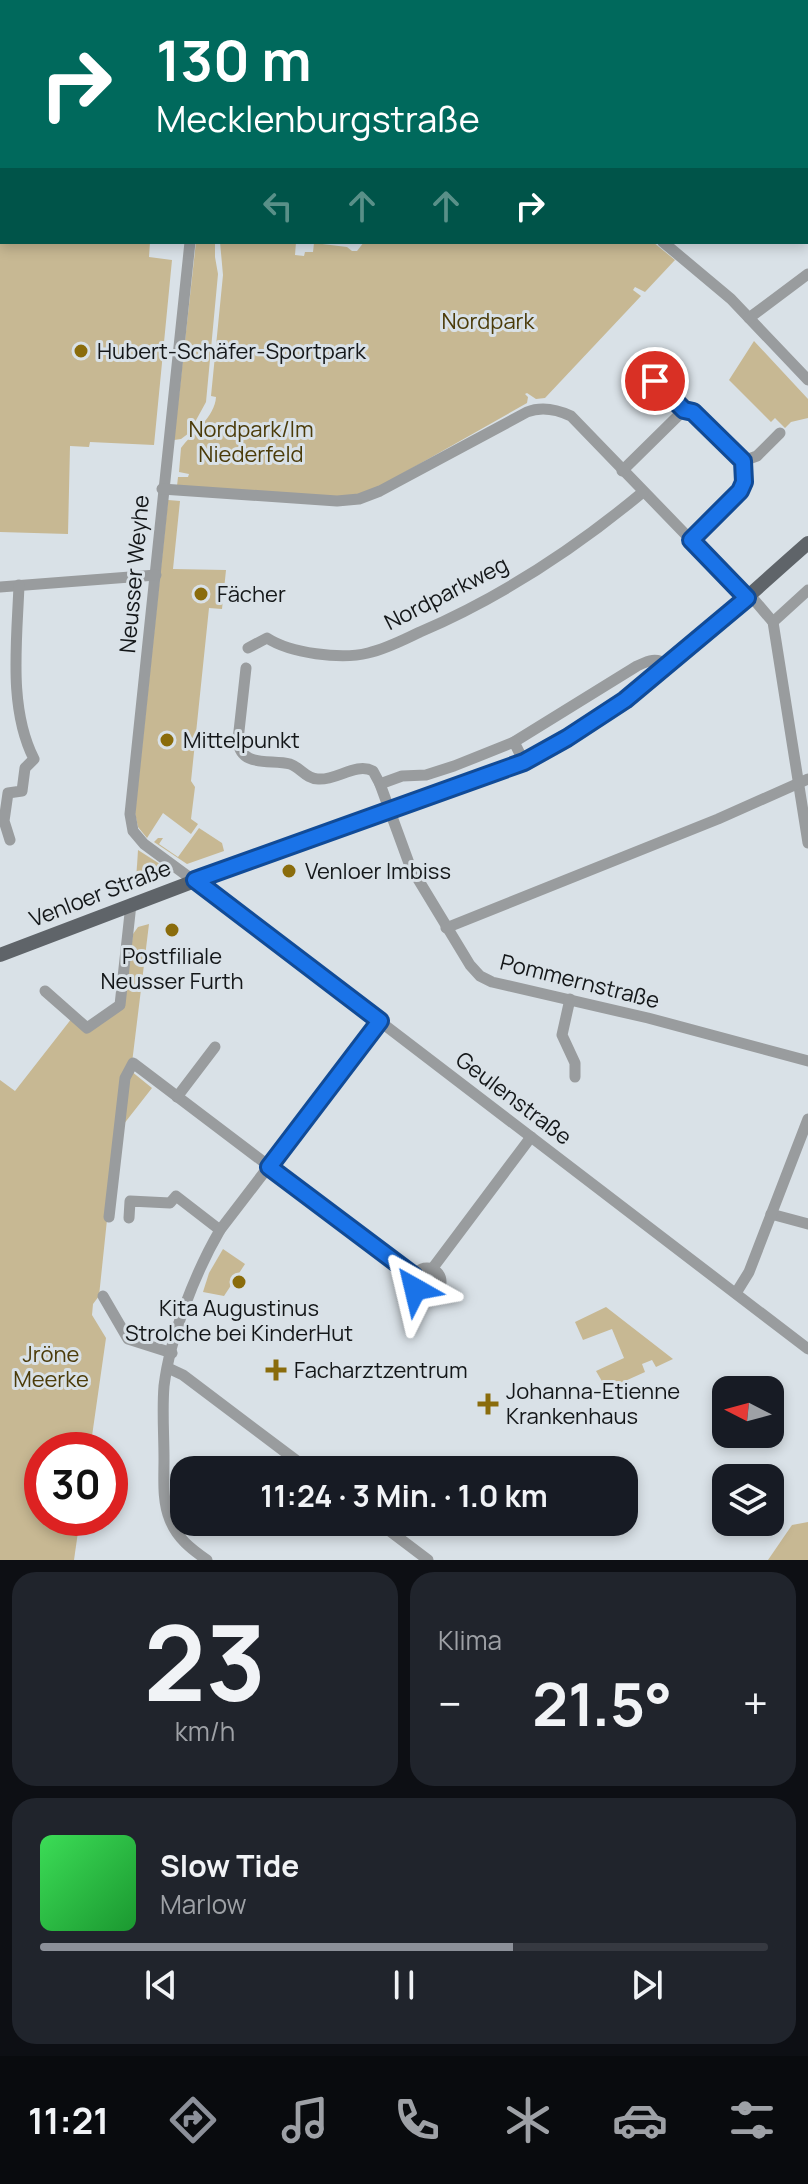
<!DOCTYPE html>
<html lang="de">
<head>
<meta charset="utf-8">
<style>
  :root { --surface:#171b24; --page:#20242c; --text:#f1f3f6; --muted:#9ea1a6; --line:#363941; --accent:#8c9099 }
  body { margin:0; font-family:Manrope,sans-serif; background:var(--page); color:var(--text); height:100vh; display:flex; flex-direction:column; font-size:30px; white-space:nowrap }
  * { box-sizing:border-box; margin:0 }
  p { font-size:26px; color:var(--muted) }
  .icon { flex:none; width:44px; height:44px; fill:none; stroke:currentColor; stroke-width:2; stroke-linecap:round; stroke-linejoin:round }
  .map { position:relative; height:1560px; overflow:hidden }
  .side { display:flex; flex-direction:column; gap:12px; padding:12px; background:#0d0f14; flex:1 }
  .side>* { flex:none }
  .guide { position:absolute; left:0px; top:0px; width:808px; height:244px; box-shadow:0 4px 12px #0003; background:#00695c; color:#fff; overflow:hidden }
  .needle { width:52px; rotate:276deg }
  .buttons { position:absolute; left:712px; top:1376px; display:grid; gap:16px }
  .buttons a { display:grid; place-items:center; width:72px; height:72px; border-radius:16px; background:var(--surface); box-shadow:0 4px 12px #0003; font-size:40px }
  .speed { position:absolute; left:24px; top:1432px; display:flex; gap:16px; font-size:40px; font-weight:700; text-align:center }
  .speed>* { display:grid; place-content:center; width:104px; height:104px; border-radius:50%; background:var(--surface); box-shadow:0 4px 12px #0003; line-height:1 }
  .speed .limit { border:12px solid #d22; background:#fff; color:#111 }
  .pin { position:absolute; display:grid; place-items:center; width:68px; height:68px; color:#fff; margin:-34px; border:4px solid #fff; border-radius:50%; box-shadow:0 2px 8px #0007 }
  .me { position:absolute; width:88px; margin:-44px; rotate:323deg; stroke-linejoin:round; filter:drop-shadow(0 0 6px #0008) }
  .turn { display:flex; align-items:center; gap:28px; height:168px; padding:0 24px; font-size:36px }
  .turn .icon { width:104px; height:104px; stroke-width:2.5 }
  .turn b { display:block; font-size:56px; line-height:68px }
  .lanes { display:flex; align-items:center; height:76px; padding:0 24px; background:#0003; justify-content:center; gap:40px; direction:ltr }
  .lanes .off { opacity:.35 }
  .big { font-size:60px; font-weight:700; line-height:1.1 }
  .side .widget { flex:1; display:flex; flex-direction:column; justify-content:center; gap:12px; min-width:0; padding:0 28px; border-radius:24px; background:var(--page) }
  .side .dial { align-items:center; gap:0 }
  .dial b { font-size:104px; line-height:1 }
  .song { display:flex; align-items:center; gap:24px }
  .cover { width:96px; height:96px; border-radius:12px; background:linear-gradient(135deg,hsl(130 70% 55%),hsl(130 70% 35%)) }
  .played { height:8px; border-radius:4px; background:linear-gradient(90deg,var(--accent) 65%,var(--line) 65%) }
  .keys { display:flex; justify-content:space-around; direction:ltr }
  .heat { display:flex; justify-content:space-between; align-items:center; font-size:44px; direction:ltr }
  .side .tiles { flex:1; display:grid; gap:12px; grid-template-columns:1fr 1fr }
  .widget:last-child { grid-column:span 2 }
  .trip { position:absolute; left:170px; top:1456px; width:468px; height:80px; border-radius:24px; background:var(--surface); box-shadow:0 4px 12px #0003; font-weight:700; line-height:80px; text-align:center }
  .dock { display:flex; height:128px; justify-content:space-around; align-items:center; background:#090b0e; color:var(--muted) }
  .dock .icon { width:56px; height:56px }
  .dock .on { color:var(--accent) }
  .dock b { font-size:36px; color:var(--text) }
  .map>svg:first-child { display:block }
  .green { fill:#c7b893 }
  .lines { fill:none; stroke-linecap:round; stroke-linejoin:round }
  .minor { stroke:#999c9e; stroke-width:11 }
  .major { stroke:#5f6469; stroke-width:14 }
  .route-casing { stroke:#114b97; stroke-width:20 }
  .route { stroke:#1a73e8; stroke-width:14 }
  .poi-dot { fill:#8a6c0c; stroke:#d9e1e7; stroke-width:3 }
  .labels { text-anchor:middle; dominant-baseline:central; stroke-width:6; stroke-linejoin:round; paint-order:stroke }
  .park-label { font-size:22px; fill:#4b3b09; stroke:#d9e1e7 }
  .poi-label { font-size:22px; fill:#141719; stroke:#d9e1e7; text-anchor:start }
  .street-label { font-size:22px; fill:#141719; stroke:#d9e1e7 }
</style>
</head>
<body>
<div class="map">
<svg width="808" height="1560" viewBox="0 0 808 1560">
  <rect width="100%" height="100%" fill="#d9e1e7"/>
  <g class="green">
    <polygon points="534,0 808,0 808,125 806,2 532,2"/>
    <polygon points="0,69 2,242 150,242 149,257 172,260 154,445 90,442 89,447 70,446 68,534 0,532"/>
    <polygon points="196,242 215,242 215,257 218,274 206,402 189,433 181,439 174,440"/>
    <path d="M220 242H296L295 255 304 256 305 252H313L314 243 347 247 352 251H357L364 242H653L675 260 645 292 635 287 633 290 641 296 545 398 536 399 527 393 525 394 528 397 527 403 377 488 359 495 335 497 177 486 178 477H188L189 474 179 472 181 448C192 433 215 417 216 397L211 396 223 275Z"/>
    <polygon points="754,341 808,399 808,418 791,422 785,428 775,418 771,422 729,380"/>
    <polygon points="168,500 180,501 173,569 226,570 222,609 209,608 191,781 195,787 191,819 198,824 191,834 163,813 147,838 138,827 135,813"/>
    <polygon points="199,828 222,843 224,851 187,864 154,842 158,838 163,838 159,844 178,857"/>
    <polygon points="138,850 163,866 163,872 136,881"/>
    <polygon points="149,924 131,1071 152,1088 116,1134 99,1296 93,1304 92,1315 106,1338 90,1450 42,1450 42,1518 80,1518 74,1560 0,1560 0,1080 15,1091 72,1018 86,1030 123,1008 133,934 138,927"/>
    <polygon points="223,1249 245,1264 224,1296 203,1292 209,1273"/>
    <polygon points="606,1307 673,1359 656,1367 652,1360 642,1364 645,1372 614,1386 603,1383 596,1371 624,1358 612,1329 583,1340 575,1322"/>
    <polygon points="808,1522 808,1560 768,1560 792,1525"/>
  </g>
  <g class="lines">
    <g class="minor">
      <polyline points="150,2 150,0"/>
      <polyline points="0,46 2,47"/>
      <polyline points="190,242 130,814 133,831 144,844 250,922 808,1349"/>
      <polyline points="663,242 731,299 808,380"/>
      <polyline points="749,318 808,274"/>
      <polyline points="669,368 655,381 684,410 693,412 743,461 744,482 740,491 691,540"/>
      <polyline points="743,461 757,456 780,433"/>
      <polyline points="622,471 684,410"/>
      <path d="M162 489 337 501 359 499 380 491 527 412C542 406 556 409 571 416L747 598"/>
      <polyline points="0,587 156,575"/>
      <polyline points="750,595 773,622 808,843"/>
      <polyline points="773,622 808,590"/>
      <path d="M248 648 267 638C290 653 341 660 368 653 386 649 403 640 420 632 499 598 577 547 643 492"/>
      <path d="M246 668 238 740C240 768 270 759 290 764 300 767 306 779 318 779 336 781 356 762 373 771L380 784 410 866 470 965 480 976 492 982 648 1018 808 1061"/>
      <path d="M514 742 637 666C648 661 655 657 667 664"/>
      <polyline points="380,784 402,776 426,775 454,766 514,742 524,762"/>
      <path d="M10 840 4 821 8 793 22 791 25 768 34 759C8 708 17 641 19 585"/>
      <polyline points="446,928 718,819 808,779"/>
      <polyline points="45,991 87,1028 120,1005 131,904"/>
      <polyline points="570,999 562,1035 575,1063 575,1077"/>
      <polyline points="177,1097 215,1047"/>
      <polyline points="771,1214 808,1224"/>
      <polyline points="109,1217 125,1078 133,1063 414,1276"/>
      <polyline points="129,1218 130,1201 170,1203 176,1196 220,1230"/>
      <circle cx="427" cy="1282" r="14"/>
      <polyline points="432,1269 531,1137"/>
      <polyline points="736,1293 749,1272 808,1119"/>
      <polyline points="103,1296 128,1339 172,1353"/>
      <polyline points="168,1368 183,1375 309,1470"/>
      <polyline points="378,1522 428,1560"/>
      <path d="M207 1560C191 1549 177 1538 170 1520 162 1501 164 1479 164 1459 164 1435 162 1410 164 1386 170 1337 195 1273 220 1230L380 1021"/>
    </g>
    <path class="major" d="M0 955 250 860 497 774C616 723 712 627 808 543"/>
  </g>
  <g class="lines">
    <defs>
      <polyline id="route" points="415,1289 414,1276 269,1167 380,1021 195,880 524,762 567,738 625,700 747,598 691,540 740,491 744,482 743,461 693,412 684,410 655,381"/>
    </defs>
    <use href="#route" class="route-casing"/>
    <use href="#route" class="route"/>
  </g>
  <g class="poi-dot">
    <circle cx="81" cy="351" r="8"/>
    <circle cx="201" cy="594" r="8"/>
    <circle cx="167" cy="740" r="8"/>
    <circle cx="289" cy="871" r="8"/>
    <circle cx="172" cy="930" r="8"/>
    <circle cx="239" cy="1282" r="8"/>
    <path d="M272 1358h8v8h8v8h-8v8h-8v-8h-8v-8h8z"/>
    <path d="M484 1392h8v8h8v8h-8v8h-8v-8h-8v-8h8z"/>
  </g>
  <g class="labels">
    <g class="park-label">
      <text x="488" y="321">Nordpark</text>
      <text x="251" y="429">Nordpark/Im<tspan x="251" dy="25">Niederfeld</tspan></text>
      <text x="51" y="1354">Jröne<tspan x="51" dy="25">Meerke</tspan></text>
    </g>
    <g class="poi-label">
      <text x="97" y="351">Hubert-Schäfer-Sportpark</text>
      <text x="217" y="594">Fächer</text>
      <text x="183" y="740">Mittelpunkt</text>
      <text x="305" y="871">Venloer Imbiss</text>
      <text x="172" y="956" text-anchor="middle">Postfiliale<tspan x="172" dy="25">Neusser Furth</tspan></text>
      <text x="239" y="1308" text-anchor="middle">Kita Augustinus<tspan x="239" dy="25">Strolche bei KinderHut</tspan></text>
      <text x="294" y="1370">Facharztzentrum</text>
      <text x="506" y="1391">Johanna-Etienne<tspan x="506" dy="25">Krankenhaus</tspan></text>
    </g>
    <g class="street-label">
      <text transform="translate(134 574) rotate(-85)">Neusser Weyhe</text>
      <text transform="translate(446 593) rotate(-27)">Nordparkweg</text>
      <text transform="translate(100 893) rotate(-21)">Venloer Straße</text>
      <text transform="translate(580 981) rotate(14)">Pommernstraße</text>
      <text transform="translate(514 1098) rotate(37)">Geulenstraße</text>
    </g>
  </g>
</svg>
<div class="buttons">
<a><svg class="needle" viewBox="-14 -14 28 28"><path d="M0-13l5 13h-10z" fill="#e53935"/><path d="M0 13l5-13h-10z" fill="#9ea1a6"/></svg></a>
<a><svg class="icon" aria-label="layers" viewBox="0 0 24 24"><path d="M12 4l9 5-9 5-9-5zM3 14l9 5 9-5"/></svg></a>
</div>
<div class="speed"><div class="limit">30</div></div>
<div class="pin" style="left:655px;top:381px;background:#d93025"><svg class="icon" aria-label="arrive" viewBox="0 0 24 24"><path d="M6 21V4h12l-3 4 3 4H6"/></svg></div>
<svg class="me" style="left:415px;top:1289px" viewBox="-20 -20 40 40"><path d="M0-17L14 15 0 8-14 15z" fill="#1a73e8" stroke="#fff" stroke-width="4"/></svg>
<div class="trip">11:24 · 3 Min. · 1.0 km</div>
<div class="guide">
<div class="turn"><svg class="icon" aria-label="right" viewBox="0 0 24 24"><path d="M7 20v-9h11M14 6l5 5-5 5"/></svg><div><b>130 m</b>Mecklenburgstraße</div></div>
<div class="lanes"><svg class="icon off" aria-label="left" viewBox="0 0 24 24"><path d="M17 20v-9H6M10 6l-5 5 5 5"/></svg><svg class="icon off" aria-label="ahead" viewBox="0 0 24 24"><path d="M12 20V5M6 11l6-6 6 6"/></svg><svg class="icon off" aria-label="ahead" viewBox="0 0 24 24"><path d="M12 20V5M6 11l6-6 6 6"/></svg><svg class="icon" aria-label="right" viewBox="0 0 24 24"><path d="M7 20v-9h11M14 6l5 5-5 5"/></svg></div>
</div>
</div>
<section class="side">
<div class="tiles">
<div class="widget dial"><b>23</b><p>km/h</p></div>
<div class="widget"><p>Klima</p>
<div class="heat"><a>−</a><b class="big">21.5°</b><a>+</a></div>
</div>
<div class="widget">
<div class="song"><i class="cover"></i><div><b>Slow Tide</b><p>Marlow</p></div></div>
<div class="played"></div>
<div class="keys"><svg class="icon" aria-label="previous" viewBox="0 0 24 24"><path d="M18 5L8 12l10 7zM5 5v14"/></svg><svg class="icon" aria-label="pause" viewBox="0 0 24 24"><path d="M8 5v14M16 5v14"/></svg><svg class="icon" aria-label="next" viewBox="0 0 24 24"><path d="M6 5l10 7-10 7zM19 5v14"/></svg></div>
</div>
</div>
</section>
<nav class="dock">
<b>11:21</b>
<svg class="icon on" aria-label="directions" viewBox="0 0 24 24"><path d="M12 3l9 9-9 9-9-9zM9 14v-3h6M13 9l2 2-2 2"/></svg>
<svg class="icon" aria-label="music" viewBox="0 0 24 24"><path d="M9 18V5l10-2v13"/><circle cx="6" cy="18" r="3"/><circle cx="16" cy="16" r="3"/></svg>
<svg class="icon" aria-label="phone" viewBox="0 0 24 24"><path d="M5 4h4l2 5-3 2q2 4 5 5l2-3 5 2v4C11 20 4 13 5 4z"/></svg>
<svg class="icon" aria-label="climate" viewBox="0 0 24 24"><path d="M12 3v18M4 7l16 10M4 17L20 7"/></svg>
<svg class="icon" aria-label="car" viewBox="0 0 24 24"><path d="M5 17H2v-5l4-1 3-4h7l3 4 3 1v5h-3M9 17h6M6 11h13"/><circle cx="7" cy="17" r="2"/><circle cx="17" cy="17" r="2"/></svg>
<svg class="icon" aria-label="filters" viewBox="0 0 24 24"><path d="M4 7h16M4 17h16"/><circle cx="9" cy="7" r="2"/><circle cx="15" cy="17" r="2"/></svg>
</nav>
</body>
</html>
